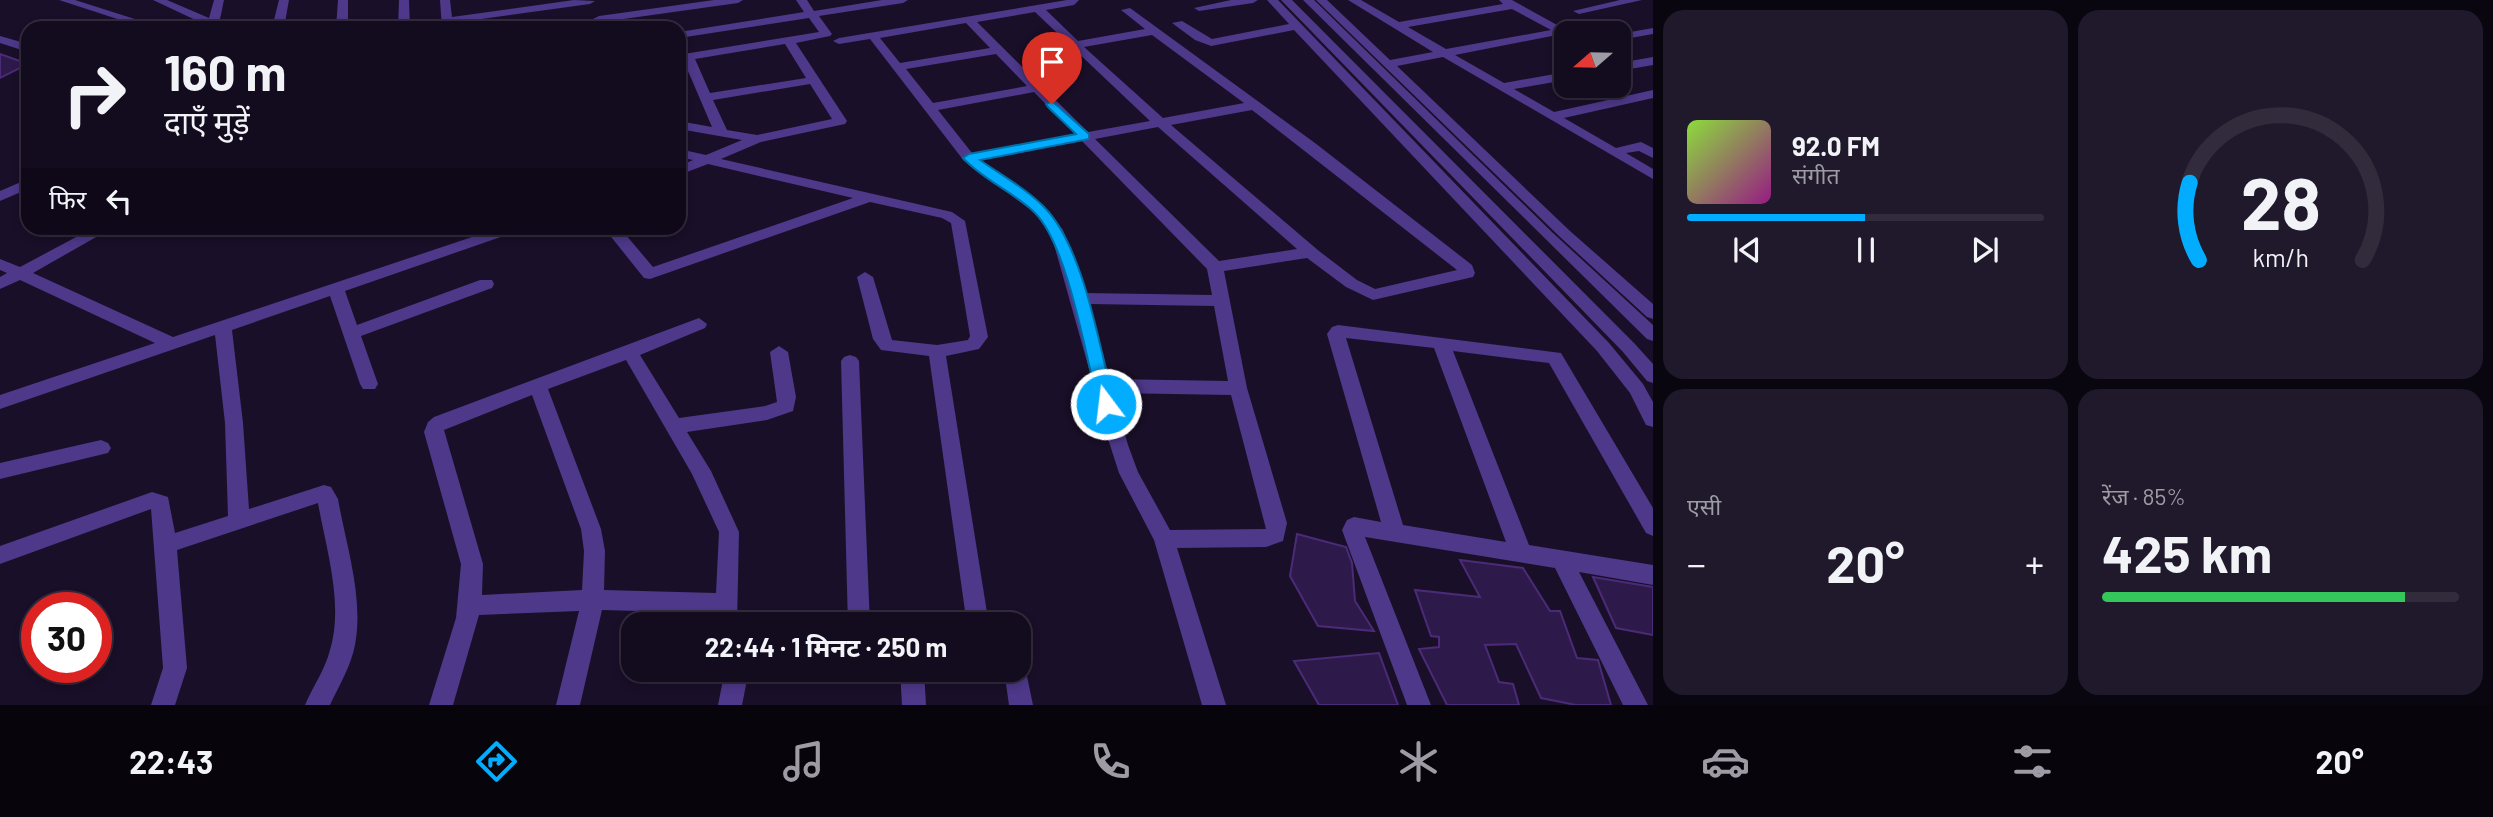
<!DOCTYPE html>
<html lang="hi">
<head>
<meta charset="utf-8">
<style>
  :root { --surface:#130b1e; --page:#20192b; --text:#f1f3f6; --muted:#9d9ba4; --line:#322b3c; --accent:#02adff }
  body { margin:0; font-family:Barlow,"Noto Sans Devanagari",sans-serif; background:var(--page); color:var(--text); height:100vh; display:flex; flex-direction:column; font-size:26px; white-space:nowrap }
  * { box-sizing:border-box; margin:0 }
  p { font-size:23px; color:var(--muted) }
  .icon { flex:none; width:38px; height:38px; fill:none; stroke:currentColor; stroke-width:2; stroke-linecap:round; stroke-linejoin:round }
  .map { position:relative; flex:1; overflow:hidden }
  .drawer { display:flex; flex-direction:column; gap:10px; padding:10px; background:#0a0610; width:840px }
  .drawer>* { flex:none }
  .hud { position:absolute; left:21px; top:21px; width:665px; height:214px; border-radius:21px; box-shadow:0 4px 10px #0003,0 0 0 2px var(--line); background:#130b1e; color:var(--text); overflow:hidden }
  .needle { width:46px; rotate:250deg }
  .controls { position:absolute; left:1554px; top:21px; display:grid; gap:14px }
  .controls a { display:grid; place-items:center; width:77px; height:77px; border-radius:14px; background:var(--surface); box-shadow:0 4px 10px #0003,0 0 0 2px var(--line); font-size:35px }
  .speed { position:absolute; left:21px; top:592px; display:flex; gap:14px; font-size:35px; font-weight:700; text-align:center }
  .speed>* { display:grid; place-content:center; width:91px; height:91px; border-radius:50%; background:var(--surface); box-shadow:0 4px 10px #0003,0 0 0 2px var(--line); line-height:1 }
  .speed .limit { border:10px solid #d22; background:#fff; color:#111 }
  .pin { position:absolute; display:grid; place-items:center; width:60px; height:60px; color:#fff; margin:-72px -30px; border-radius:50% 50% 50% 0; rotate:-45deg; box-shadow:0 0 7px #0007 }
  .pin .icon { rotate:45deg }
  .me { position:absolute; width:77px; margin:-38px; rotate:345deg; stroke-linejoin:round; filter:drop-shadow(0 0 5px #0008) }
  .turn { display:flex; align-items:center; gap:24px; height:147px; padding:0 28px; font-size:32px }
  .turn .icon { width:91px; height:91px; stroke-width:2.5 }
  .turn b { display:block; font-size:49px; line-height:60px }
  .then { display:flex; align-items:center; height:66px; padding:0 28px; background:#0003; gap:14px; font-size:26px }
  .big { font-size:52px; font-weight:700; line-height:1.1 }
  .drawer .tile { flex:1; display:flex; flex-direction:column; justify-content:center; gap:10px; min-width:0; padding:0 24px; border-radius:21px; background:var(--page) }
  .drawer .dial { align-items:center; gap:0 }
  .dial svg { height:182px; overflow:visible; fill:none; stroke:var(--line); stroke-width:7; stroke-linecap:round; text-anchor:middle }
  .dial text { fill:var(--text); stroke:none }
  .song { display:flex; align-items:center; gap:21px }
  .cover { width:84px; height:84px; border-radius:10px; background:linear-gradient(135deg,hsl(90 70% 55%),hsl(310 70% 35%)) }
  .played { height:7px; border-radius:4px; background:linear-gradient(90deg,var(--accent) 50%,var(--line) 50%) }
  .keys { display:flex; justify-content:space-around; direction:ltr }
  .heat { display:flex; justify-content:space-between; align-items:center; font-size:38px; direction:ltr }
  .charge { height:10px; border-radius:5px; background:linear-gradient(90deg,#34c759 85%,var(--line) 0) }
  .drawer .tiles { flex:1; display:grid; gap:10px; grid-template-columns:repeat(2,1fr) }
  .trip { position:absolute; left:621px; top:612px; width:410px; height:70px; border-radius:21px; background:var(--surface); box-shadow:0 4px 10px #0003,0 0 0 2px var(--line); font-weight:700; line-height:70px; text-align:center }
  .tabs { display:flex; height:112px; justify-content:space-around; align-items:center; background:#08040c; color:var(--muted) }
  .tabs .icon { width:49px; height:49px }
  .tabs .active { color:var(--accent) }
  .tabs b { font-size:32px; color:var(--text) }
  main { display:flex; flex:1; min-height:0 }
  .map>svg:first-child { display:block }
  .building { fill:#2e1a4a; stroke:#4b2b77; stroke-width:2 }
  .lines { fill:none; stroke-linecap:round; stroke-linejoin:round }
  .minor { fill:#4d3889; fill-rule:evenodd }
  .tertiary { fill:#4d3889; fill-rule:evenodd }
  .route { fill:#02adff; stroke:#0170a6; stroke-width:2 }
</style>
</head>
<body>
<main>
<div class="map">
<svg width="1653" height="705" viewBox="0 0 1653 705">
  <rect width="100%" height="100%" fill="#190f28"/>
  <g class="building">
    <polygon points="0,54 28,64 0,78"/>
    <polygon points="1297,534 1346,547 1352,563 1355,601 1374,631 1318,626 1290,576"/>
    <polygon points="1460,560 1523,568 1550,611 1560,611 1577,658 1598,660 1611,705 1576,705 1541,698 1516,644 1485,645 1499,682 1513,684 1519,705 1447,705 1419,649 1439,647 1439,637 1431,636 1415,590 1480,597"/>
    <polygon points="1593,577 1653,587 1653,635 1616,628"/>
    <polygon points="1379,653 1398,705 1319,705 1294,661"/>
  </g>
  <g class="lines">
    <g class="minor">
      <polygon points="59,0 75,0 163,28 145,28"/>
      <path d="M153 0H167L209 18 214 0H224C219 21 223 28 199 28L204 24Z"/>
      <polygon points="279,0 289,0 284,28 272,28"/>
      <polygon points="338,0 348,0 348,28 336,28"/>
      <polygon points="399,0 409,0 410,28 398,28"/>
      <polygon points="440,0 450,0 452,17 574,0 595,1 590,4 453,23 454,28 442,28"/>
      <polygon points="714,0 743,0 738,3 602,22 606,25 602,28 575,28 598,22 593,19 599,16"/>
      <path d="M796 0H807L814 11 882 0H908L903 3 819 16 832 34 830 36 796 43 847 121 845 124 761 142 721 159 952 212 965 221 988 337 979 349 946 356 989 625H967L929 356 881 350 873 339 857 277 865 272 873 277 892 340 937 345 968 340 970 336 951 223 942 218 870 202 650 279 644 278 604 228H620L653 267 853 198 708 164 679 175V166L693 160 679 157V149L706 155 742 140 679 129V121L712 127 682 57 684 54 819 32 809 18 679 38V32L804 12ZM785 44 806 78 710 93 695 59ZM810 84 832 119 757 135 727 130 713 100Z"/>
      <path d="M1067 0H1079L1074 5 1046 10 1078 41 1145 29 1121 10 1130 8 1315 143 1472 265 1475 273 1473 277 1373 300 1346 287 1307 258 1224 271 1247 388 1287 523 1283 541 1266 547 1177 548 1226 705H1202L1154 540 1119 473 1091 386 1093 383 1051 234 1034 212 964 161 870 39 839 44 833 41 839 38ZM1035 12 1150 121 1088 132 977 22ZM966 23 990 48 900 63 880 38ZM1152 35 1244 103 1163 118 1084 47ZM996 54 1027 86 933 103 906 69ZM1034 92 1075 134 972 153 938 110ZM1252 110 1457 270 1375 289 1357 280 1319 251 1171 125ZM1158 127 1297 249 1219 261 1095 139ZM1082 141 1207 269 1212 295 1085 293 1063 230 1044 206 981 160ZM1089 304 1214 306 1228 381 1110 379ZM1113 393 1231 395 1266 529 1170 530 1138 472 1128 445Z"/>
      <polygon points="1231,0 1258,0 1253,3 1199,11 1194,8"/>
      <polygon points="1267,0 1278,0 1609,343 1643,384 1653,402 1653,427 1646,425 1630,393 1597,351 1294,30 1211,46 1195,40 1172,23 1182,21 1212,39 1289,24"/>
      <path d="M1316 0H1327L1390 60 1433 52 1348 0H1361L1399 22 1503 4 1499 0H1512L1568 31 1562 34 1455 55 1504 83 1566 72V80L1514 89 1554 112 1653 90V98L1564 118 1616 148 1641 142 1653 148V158L1639 151 1626 153 1653 169V179L1443 57 1397 66 1570 231 1653 304V319L1647 317 1560 237ZM1512 9 1551 30 1446 49 1408 27Z"/>
      <polygon points="1620,0 1642,0 1579,14 1573,11"/>
      <polygon points="1653,28 1653,34 1619,40 1619,34"/>
      <polygon points="0,36 28,44 28,52 0,43"/>
      <polygon points="1653,57 1653,65 1619,71 1619,63"/>
      <polygon points="28,179 28,189 0,201 0,191"/>
      <path d="M93 228H112L33 273 173 337 499 228H521L518 231 345 291 357 325 480 280H492L494 284 492 288 361 336 378 384 375 389H363L360 384 330 296 232 330 243 423 249 509 324 485 331 487 338 499C346 545 364 598 355 645 351 666 339 686 330 705H305C313 686 325 670 330 650 344 604 326 549 318 503L177 550 187 668 175 705H151L163 668 151 509 0 564V546L152 492 168 497 175 533 228 516 225 423 215 335 0 409V395L155 343 20 280 0 289V277L7 273 0 270V259L20 267Z"/>
      <path d="M699 318 707 324 705 328 640 355 679 418 765 406 777 402 770 352 779 346 788 352 796 397 793 411 767 420 687 432 711 471 739 532 737 625H715V613L602 610 580 705H556L579 611 479 615 453 705H429L456 618 461 564 424 432 428 422 434 417ZM626 360 692 474 719 532 716 593 604 590 605 551 601 529 548 389ZM532 395 581 529 584 551 582 590 482 595 483 564 444 430Z"/>
      <path d="M1338 325 1561 353 1653 508V536L1646 533 1549 363 1453 351 1529 545 1653 565V585L1579 572 1648 705H1623L1555 568 1365 537 1431 705H1407L1342 530 1347 520 1354 517 1381 522 1327 334 1332 327ZM1346 338 1434 348 1506 542 1403 525Z"/>
      <polygon points="850,355 856,357 859,361 870,625 848,625 841,361 844,357"/>
      <polygon points="101,440 108,443 111,448 108,453 0,479 0,463"/>
      <polygon points="1018,660 1024,662 1033,705 1009,705 1004,670 1018,670"/>
      <polygon points="725,670 749,670 742,705 718,705"/>
      <polygon points="900,670 924,670 926,705 902,705"/>
    </g>
    <g class="tertiary">
      <polygon points="1281,0 1292,0 1635,344 1653,364 1653,383 1647,381 1623,352"/>
      <polygon points="1303,0 1314,0 1553,233 1653,325 1653,341 1647,339"/>
    </g>
  </g>
  <path class="route" d="M1052 101 1089 134V139L980 160C1001 175 1027 189 1045 208 1084 248 1100 349 1114 404L1106 411 1098 404C1086 357 1068 246 1035 213 1014 192 983 180 963 158L969 154 1076 134 1048 107 1046 104Z"/>
</svg>
<div class="controls">
<a><svg class="needle" viewBox="-14 -14 28 28"><path d="M0-13l5 13h-10z" fill="#e53935"/><path d="M0 13l5-13h-10z" fill="#9d9ba4"/></svg></a>
</div>
<div class="speed"><div class="limit">30</div></div>
<div class="pin" style="left:1052px;top:104px;background:#d93025"><svg class="icon" aria-label="arrive" viewBox="0 0 24 24"><path d="M6 21V4h12l-3 4 3 4H6"/></svg></div>
<svg class="me" style="left:1106px;top:404px" viewBox="-20 -20 40 40"><circle r="17" fill="#02adff" stroke="#fff" stroke-width="3"/><path d="M0-11L8 9 0 5-8 9z" fill="#fff"/></svg>
<div class="trip">22:44 · 1 मिनट · 250 m</div>
<div class="hud">
<div class="turn"><svg class="icon" aria-label="right" viewBox="0 0 24 24"><path d="M7 20v-9h11M14 6l5 5-5 5"/></svg><div><b>160 m</b>दाएँ मुड़ें</div></div>
<div class="then">फिर<svg class="icon" aria-label="left" viewBox="0 0 24 24"><path d="M17 20v-9H6M10 6l-5 5 5 5"/></svg></div>
</div>
</div>
<section class="drawer">
<div class="tiles">
<div class="tile">
<div class="song"><i class="cover"></i><div><b>92.0 FM</b><p>संगीत</p></div></div>
<div class="played"></div>
<div class="keys"><svg class="icon" aria-label="previous" viewBox="0 0 24 24"><path d="M18 5L8 12l10 7zM5 5v14"/></svg><svg class="icon" aria-label="pause" viewBox="0 0 24 24"><path d="M8 5v14M16 5v14"/></svg><svg class="icon" aria-label="next" viewBox="0 0 24 24"><path d="M6 5l10 7-10 7zM19 5v14"/></svg></div>
</div>
<div class="tile dial"><svg viewBox="0 0 100 80">
<path d="M14 69A42 42 0 1 1 86 69"/>
<path d="M14 69A42 42 0 0 1 10 35" stroke="#02adff"/>
<text x="50" y="56" font-size="32" font-weight="700">28</text>
<text x="50" y="72" font-size="11">km/h</text>
</svg></div>
<div class="tile"><p>एसी</p>
<div class="heat"><a>−</a><b class="big">20°</b><a>+</a></div>
</div>
<div class="tile"><p>रेंज · 85%</p><b class="big">425 km</b><div class="charge"></div></div>
</div>
</section>
</main>
<nav class="tabs">
<b>22:43</b>
<svg class="icon active" aria-label="directions" viewBox="0 0 24 24"><path d="M12 3l9 9-9 9-9-9zM9 14v-3h6M13 9l2 2-2 2"/></svg>
<svg class="icon" aria-label="music" viewBox="0 0 24 24"><path d="M9 18V5l10-2v13"/><circle cx="6" cy="18" r="3"/><circle cx="16" cy="16" r="3"/></svg>
<svg class="icon" aria-label="phone" viewBox="0 0 24 24"><path d="M5 4h4l2 5-3 2q2 4 5 5l2-3 5 2v4C11 20 4 13 5 4z"/></svg>
<svg class="icon" aria-label="climate" viewBox="0 0 24 24"><path d="M12 3v18M4 7l16 10M4 17L20 7"/></svg>
<svg class="icon" aria-label="car" viewBox="0 0 24 24"><path d="M5 17H2v-5l4-1 3-4h7l3 4 3 1v5h-3M9 17h6M6 11h13"/><circle cx="7" cy="17" r="2"/><circle cx="17" cy="17" r="2"/></svg>
<svg class="icon" aria-label="filters" viewBox="0 0 24 24"><path d="M4 7h16M4 17h16"/><circle cx="9" cy="7" r="2"/><circle cx="15" cy="17" r="2"/></svg>
<b>20°</b>
</nav>
</body>
</html>
